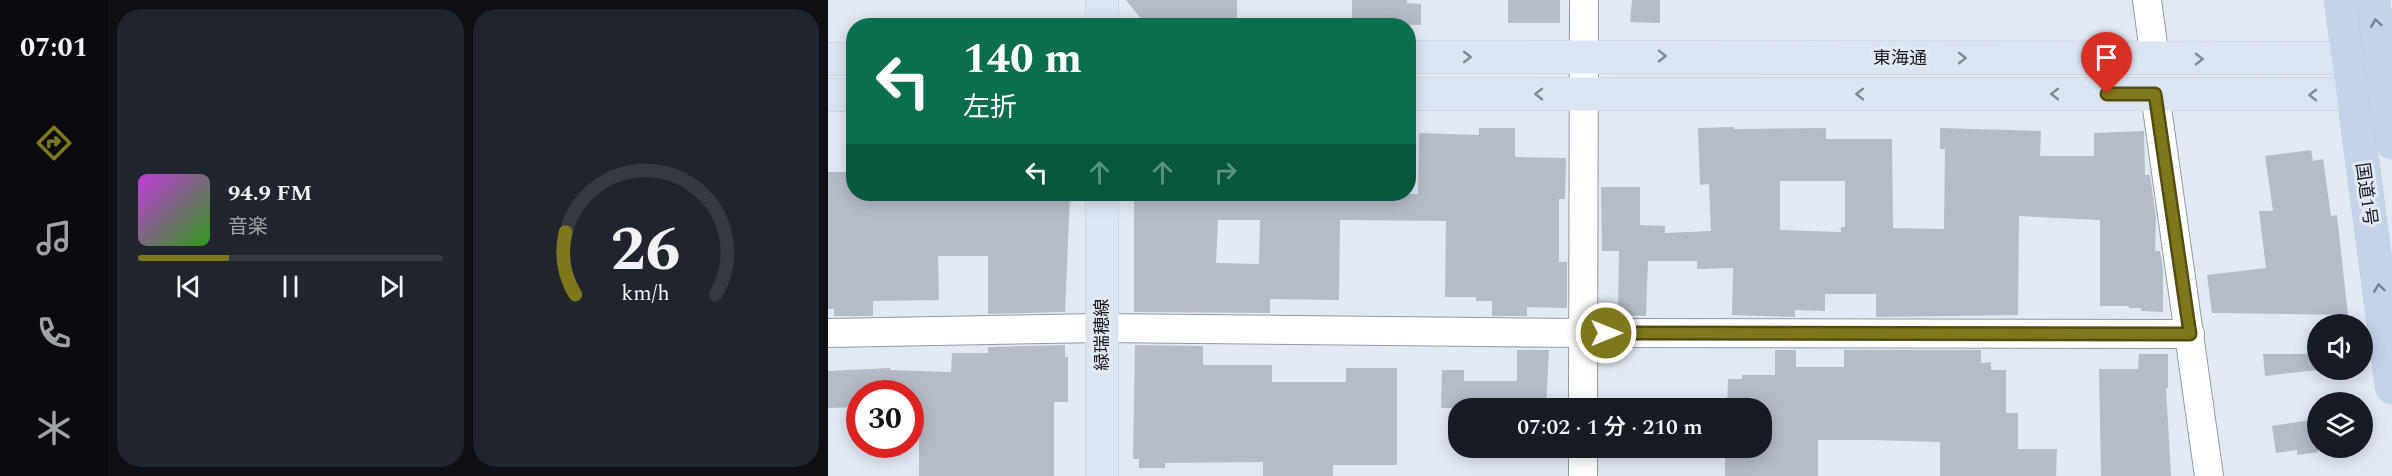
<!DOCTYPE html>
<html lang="ja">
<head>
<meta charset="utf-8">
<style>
  :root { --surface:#171b24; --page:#20242c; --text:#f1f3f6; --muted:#9ea1a6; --line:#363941; --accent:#7f771c }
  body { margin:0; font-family:Spectral,"Noto Sans JP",serif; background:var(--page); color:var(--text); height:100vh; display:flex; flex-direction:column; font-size:22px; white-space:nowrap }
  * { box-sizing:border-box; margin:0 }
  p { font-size:20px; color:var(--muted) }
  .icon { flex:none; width:33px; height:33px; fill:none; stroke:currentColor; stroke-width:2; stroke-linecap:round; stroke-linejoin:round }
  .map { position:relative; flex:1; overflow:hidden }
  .details { display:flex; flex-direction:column; gap:9px; padding:9px; background:#0d0f14; width:720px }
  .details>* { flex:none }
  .guide { position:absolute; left:18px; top:18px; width:570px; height:183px; border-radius:24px; box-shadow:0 3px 15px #0003; background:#0b6e4f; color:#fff; overflow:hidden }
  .tools { position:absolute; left:1479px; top:314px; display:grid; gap:12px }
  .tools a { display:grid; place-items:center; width:66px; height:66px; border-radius:50%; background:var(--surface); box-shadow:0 3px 15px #0003; font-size:30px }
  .speed { position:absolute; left:18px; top:380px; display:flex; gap:12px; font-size:30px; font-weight:700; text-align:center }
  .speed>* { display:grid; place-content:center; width:78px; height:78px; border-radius:50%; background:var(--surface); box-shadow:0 3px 15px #0003; line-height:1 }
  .speed .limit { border:9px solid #d22; background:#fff; color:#111 }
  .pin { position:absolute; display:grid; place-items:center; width:51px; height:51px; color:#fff; margin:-62px -26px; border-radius:50% 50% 50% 0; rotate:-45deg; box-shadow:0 0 6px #0007 }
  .pin .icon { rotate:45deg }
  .me { position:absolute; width:66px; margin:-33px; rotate:90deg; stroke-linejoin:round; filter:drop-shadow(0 0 4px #0008) }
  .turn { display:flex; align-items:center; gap:21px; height:126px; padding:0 18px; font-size:27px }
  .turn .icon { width:78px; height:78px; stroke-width:2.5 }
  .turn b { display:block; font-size:42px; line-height:51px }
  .lanes { display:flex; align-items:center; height:57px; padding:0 18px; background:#0003; justify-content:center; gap:30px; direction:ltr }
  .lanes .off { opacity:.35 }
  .details .widget { flex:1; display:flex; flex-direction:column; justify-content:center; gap:9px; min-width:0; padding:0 21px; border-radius:24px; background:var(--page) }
  .details .dial { align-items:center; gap:0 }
  .dial svg { height:156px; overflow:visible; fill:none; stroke:var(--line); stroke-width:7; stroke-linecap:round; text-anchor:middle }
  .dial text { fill:var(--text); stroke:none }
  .song { display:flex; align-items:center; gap:18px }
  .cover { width:72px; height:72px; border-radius:9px; background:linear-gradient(135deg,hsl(290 70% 55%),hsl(110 70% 35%)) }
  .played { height:6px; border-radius:3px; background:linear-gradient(90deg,var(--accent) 30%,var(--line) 30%) }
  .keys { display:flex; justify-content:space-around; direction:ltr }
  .details .tiles { flex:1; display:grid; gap:9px; grid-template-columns:repeat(2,1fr) }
  .trip { position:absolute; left:620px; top:398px; width:324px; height:60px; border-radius:24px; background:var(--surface); box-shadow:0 3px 15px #0003; font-weight:600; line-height:60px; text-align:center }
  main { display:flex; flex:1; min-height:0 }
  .dock { display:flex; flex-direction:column; width:108px; justify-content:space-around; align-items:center; background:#090b0e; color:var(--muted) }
  .dock .icon { width:42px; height:42px }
  .dock .selected { color:var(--accent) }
  .dock b { font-size:27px; color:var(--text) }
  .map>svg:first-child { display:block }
  .building { fill:#b4bcc7; fill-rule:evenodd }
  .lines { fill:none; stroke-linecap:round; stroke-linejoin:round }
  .minor-casing { stroke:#9199a3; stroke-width:30 }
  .major-casing { stroke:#c7c8c9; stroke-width:34 }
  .highway-casing { stroke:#c7c8c9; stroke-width:34 }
  .minor { stroke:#fff; stroke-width:28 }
  .major { stroke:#dbe5f2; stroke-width:33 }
  .highway { stroke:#c3d4ea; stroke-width:33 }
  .highway-bridge-casing { stroke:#c7c8c9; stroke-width:34; stroke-linecap:butt }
  .highway-bridge { stroke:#c3d4ea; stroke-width:33 }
  .oneway { stroke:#75808e }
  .oneway2 { stroke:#828992 }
  .route-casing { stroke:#534d12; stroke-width:15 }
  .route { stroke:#7f771c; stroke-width:10 }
  .labels { text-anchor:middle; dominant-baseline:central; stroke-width:6; stroke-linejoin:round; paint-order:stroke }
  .street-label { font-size:18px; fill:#16191d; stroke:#e1e9f4 }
</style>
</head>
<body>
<main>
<nav class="dock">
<b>07:01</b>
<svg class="icon selected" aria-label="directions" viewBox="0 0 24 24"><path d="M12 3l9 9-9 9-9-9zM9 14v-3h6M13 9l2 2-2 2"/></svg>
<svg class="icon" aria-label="music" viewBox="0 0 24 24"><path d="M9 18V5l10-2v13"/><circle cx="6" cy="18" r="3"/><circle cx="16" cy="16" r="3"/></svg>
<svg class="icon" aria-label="phone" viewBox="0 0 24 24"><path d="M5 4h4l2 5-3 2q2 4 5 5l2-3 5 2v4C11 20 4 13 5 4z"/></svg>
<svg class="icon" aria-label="climate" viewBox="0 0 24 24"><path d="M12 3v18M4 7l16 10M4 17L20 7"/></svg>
</nav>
<section class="details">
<div class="tiles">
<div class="widget">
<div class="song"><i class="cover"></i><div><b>94.9 FM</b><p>音楽</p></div></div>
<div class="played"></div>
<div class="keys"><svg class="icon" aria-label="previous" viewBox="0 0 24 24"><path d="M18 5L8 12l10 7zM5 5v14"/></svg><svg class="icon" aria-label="pause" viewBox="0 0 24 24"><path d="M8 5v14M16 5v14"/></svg><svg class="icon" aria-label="next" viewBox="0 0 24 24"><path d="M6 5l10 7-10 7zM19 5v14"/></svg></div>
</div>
<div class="widget dial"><svg viewBox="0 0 100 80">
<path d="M14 69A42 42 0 1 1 86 69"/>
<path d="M14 69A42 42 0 0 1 9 37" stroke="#7f771c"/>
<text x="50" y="56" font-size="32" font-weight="700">26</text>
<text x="50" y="72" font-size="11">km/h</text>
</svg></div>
</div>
</section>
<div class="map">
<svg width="1564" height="476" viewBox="0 0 1564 476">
  <rect width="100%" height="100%" fill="#e1e9f4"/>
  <g class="building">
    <polygon points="298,0 409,0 409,24 317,24"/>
    <polygon points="524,0 579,0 579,3 593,4 593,25 524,24"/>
    <rect x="680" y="0" width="52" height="23"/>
    <polygon points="804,0 832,0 832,23 802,22"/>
    <path d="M906 127V129L998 128V139H1064L1065 228 1116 229 1117 149H1112V128L1213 131 1212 156H1266V133L1316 131 1317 175H1322L1328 218 1327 251H1332L1335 269V312L1313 311V308H1301V306H1272V220L1191 216 1190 315 1048 317V294H997V311L967 310V317L904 315 905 268 869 269V261H820L818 316 790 315 791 251H774L773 187H812V225L837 226V233L883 231 881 184 872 185 870 128ZM952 181H1017V227H1013V232L952 230Z"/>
    <path d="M651 128H687V157L738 158 737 199H731V262H739V308L699 307V316H664V301H648V297H617L618 221 512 220 511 300 442 299V313L306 312V194H590L591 133 651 135ZM390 220H432L431 264 388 263Z"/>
    <polygon points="1483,150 1485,161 1495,159 1503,216 1509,215 1520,315 1384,313 1379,275 1438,268 1431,211 1445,211 1437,156"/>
    <polygon points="0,172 26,172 26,194 163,195 163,199 209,199 209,194 242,194 237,312 160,314 160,256 110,256 111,300 45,301 45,316 6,316 6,309 0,309"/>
    <polygon points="237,345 237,357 240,357 240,402 226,402 226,476 91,476 91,436 82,436 82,393 32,393 32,407 0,408 0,371 62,368 62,370 123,372 124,353 160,353 160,347"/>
    <polygon points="307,345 375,346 375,365 444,365 444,382 518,382 518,368 569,368 569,465 505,465 505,476 435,476 435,462 337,463 337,468 311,468 311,459 305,459"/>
    <polygon points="689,350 721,350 718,408 613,408 614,370 636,370 636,381 689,381"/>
    <polygon points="947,350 968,350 968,367 1016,367 1016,350 1153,350 1153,363 1163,362 1163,370 1178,370 1178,413 1190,413 1190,449 1229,449 1228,476 1112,476 1112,442 1042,440 990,440 990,476 897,476 897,447 933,447 933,408 899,408 900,379 914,379 914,375 947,375"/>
    <polygon points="1311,354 1340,354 1340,388 1338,388 1343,476 1273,476 1271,369 1310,369"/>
    <polygon points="1435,354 1490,354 1490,369 1497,369 1437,376"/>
    <polygon points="1490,419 1490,452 1469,455 1469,450 1448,453 1444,426"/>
  </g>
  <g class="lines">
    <defs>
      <g id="minor">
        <polyline points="1319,0 1327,59"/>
        <polyline points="1327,94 1381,476"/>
        <polyline points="0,333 273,328 755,333 1362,334"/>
        <polyline points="755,408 756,0"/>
        <polyline points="755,476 755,447"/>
      </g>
      <g id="major">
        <polyline points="274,26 274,0"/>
        <polyline points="580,57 1548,58"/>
        <polyline points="0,59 26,59"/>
        <polyline points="580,94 1553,94"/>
        <polyline points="0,95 26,95"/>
        <polyline points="274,194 274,476"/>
      </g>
      <polyline id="highway" points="1513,0 1564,387"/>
    </defs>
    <use href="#minor" class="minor-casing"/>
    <use href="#major" class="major-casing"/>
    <use href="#highway" class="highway-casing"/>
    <use href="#minor" class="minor"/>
    <use href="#major" class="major"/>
    <use href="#highway" class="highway"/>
    <defs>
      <polyline id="highway-bridge" points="1545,0 1564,143"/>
    </defs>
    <use href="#highway-bridge" class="highway-bridge-casing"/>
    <use href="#highway-bridge" class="highway-bridge"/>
  </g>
  <defs><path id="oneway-chevron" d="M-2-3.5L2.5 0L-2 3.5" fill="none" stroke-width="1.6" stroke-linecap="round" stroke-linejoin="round" transform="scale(1.5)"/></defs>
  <g class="oneway">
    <use href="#oneway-chevron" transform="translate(1548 23) rotate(-98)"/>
    <use href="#oneway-chevron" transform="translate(1551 288) rotate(-98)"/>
  </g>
  <g class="oneway2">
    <use href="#oneway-chevron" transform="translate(834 56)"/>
    <use href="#oneway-chevron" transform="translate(639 57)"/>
    <use href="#oneway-chevron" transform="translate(1134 58)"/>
    <use href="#oneway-chevron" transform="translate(1371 59)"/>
    <use href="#oneway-chevron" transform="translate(711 94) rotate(180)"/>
    <use href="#oneway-chevron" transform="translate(1032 94) rotate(-180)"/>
    <use href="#oneway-chevron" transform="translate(1227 94) rotate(-180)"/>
    <use href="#oneway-chevron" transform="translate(1485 95) rotate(-180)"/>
  </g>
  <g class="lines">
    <defs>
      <polyline id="route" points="778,333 1362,334 1327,94 1279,94"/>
    </defs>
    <use href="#route" class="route-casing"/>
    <use href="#route" class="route"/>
  </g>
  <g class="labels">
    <g class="street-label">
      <text x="1072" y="58">東海通</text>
      <text transform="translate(1538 194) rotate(82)">国道1号</text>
      <text transform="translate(274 335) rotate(-90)">緑瑞穂線</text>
    </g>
  </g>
</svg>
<div class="tools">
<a><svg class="icon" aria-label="sound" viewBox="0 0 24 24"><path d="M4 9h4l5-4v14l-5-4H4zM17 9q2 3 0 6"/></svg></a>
<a><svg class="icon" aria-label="layers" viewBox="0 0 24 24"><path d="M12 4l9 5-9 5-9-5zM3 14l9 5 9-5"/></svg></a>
</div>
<div class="speed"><div class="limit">30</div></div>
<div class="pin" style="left:1279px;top:94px;background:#d93025"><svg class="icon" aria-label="arrive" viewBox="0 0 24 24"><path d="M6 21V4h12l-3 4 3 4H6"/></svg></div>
<svg class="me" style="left:778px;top:333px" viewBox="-20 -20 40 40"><circle r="17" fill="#7f771c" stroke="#fff" stroke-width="3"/><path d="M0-11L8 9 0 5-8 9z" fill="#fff"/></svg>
<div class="trip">07:02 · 1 分 · 210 m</div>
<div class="guide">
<div class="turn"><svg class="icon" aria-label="left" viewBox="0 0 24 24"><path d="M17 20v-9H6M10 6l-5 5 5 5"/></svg><div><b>140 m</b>左折</div></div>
<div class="lanes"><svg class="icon" aria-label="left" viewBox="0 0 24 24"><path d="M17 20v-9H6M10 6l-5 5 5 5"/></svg><svg class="icon off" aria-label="ahead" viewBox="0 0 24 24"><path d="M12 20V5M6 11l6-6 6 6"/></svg><svg class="icon off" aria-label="ahead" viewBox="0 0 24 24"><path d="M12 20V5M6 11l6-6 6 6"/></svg><svg class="icon off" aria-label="right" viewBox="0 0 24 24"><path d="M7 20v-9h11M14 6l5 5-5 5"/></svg></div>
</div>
</div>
</main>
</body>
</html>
